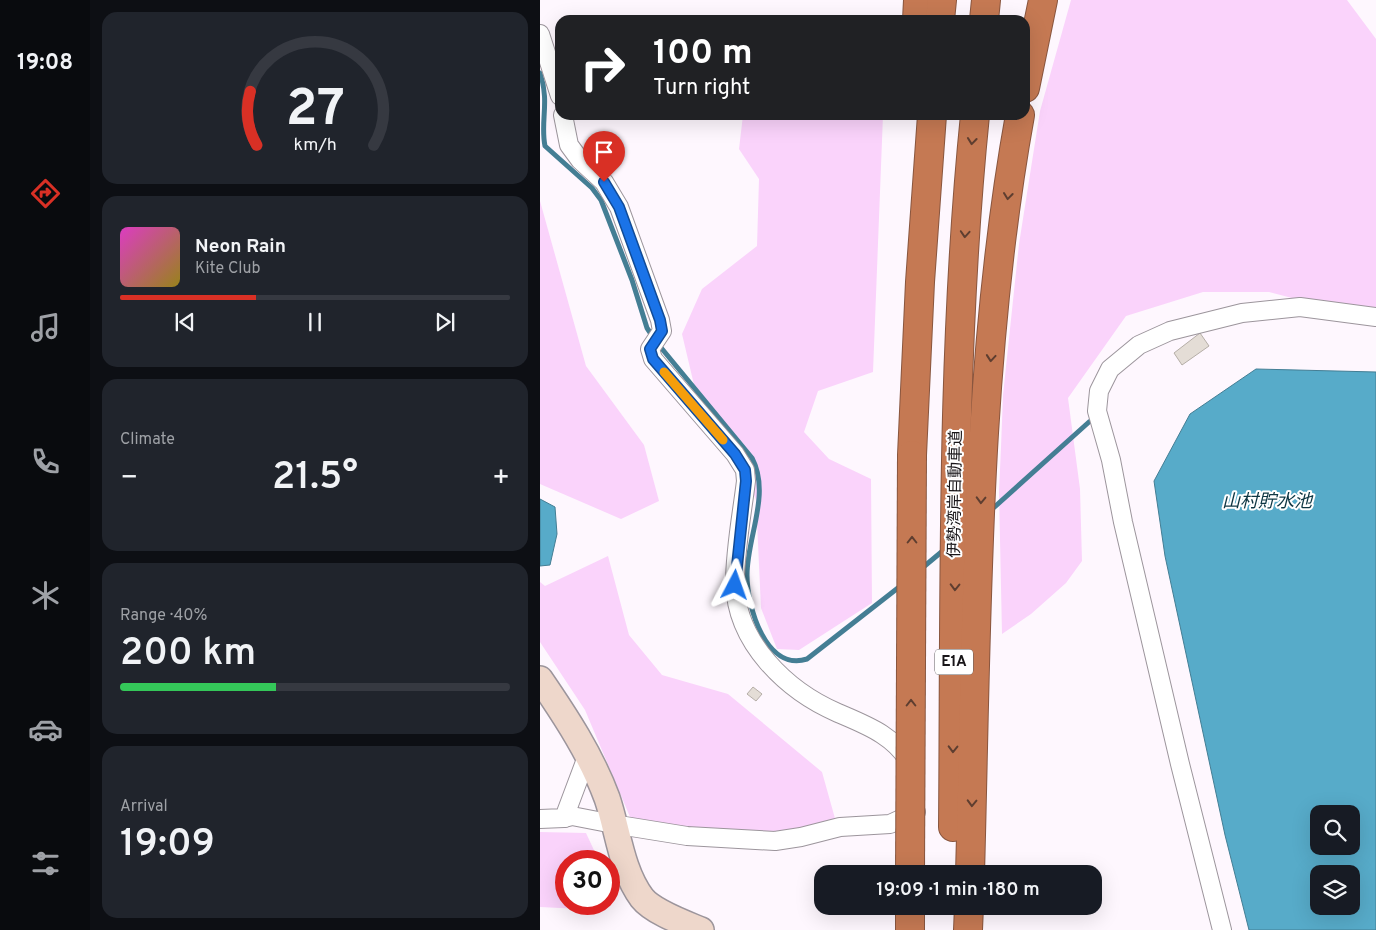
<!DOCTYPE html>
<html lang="en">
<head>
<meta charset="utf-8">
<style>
  :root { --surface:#171b24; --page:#20242c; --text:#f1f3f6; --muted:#9ea1a6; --line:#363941; --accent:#d93025 }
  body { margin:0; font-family:Overpass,"Noto Sans JP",sans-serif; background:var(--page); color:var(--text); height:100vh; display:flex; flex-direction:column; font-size:19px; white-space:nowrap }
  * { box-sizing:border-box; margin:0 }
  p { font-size:16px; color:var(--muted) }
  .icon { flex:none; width:28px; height:28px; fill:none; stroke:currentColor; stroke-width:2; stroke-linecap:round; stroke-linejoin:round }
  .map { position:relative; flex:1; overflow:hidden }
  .sheet { display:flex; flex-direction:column; gap:12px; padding:12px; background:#0d0f14; width:450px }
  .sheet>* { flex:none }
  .top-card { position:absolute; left:15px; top:15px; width:475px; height:105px; border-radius:15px; box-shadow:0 5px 20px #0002; background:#202124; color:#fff; overflow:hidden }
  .buttons { position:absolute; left:770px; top:805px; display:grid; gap:10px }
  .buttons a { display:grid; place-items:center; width:50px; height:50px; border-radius:10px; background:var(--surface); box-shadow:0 5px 20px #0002; font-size:25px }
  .speed { position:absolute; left:15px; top:850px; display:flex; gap:10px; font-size:25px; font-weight:700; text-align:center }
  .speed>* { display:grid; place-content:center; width:65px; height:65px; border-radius:50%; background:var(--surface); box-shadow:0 5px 20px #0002; line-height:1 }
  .speed .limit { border:8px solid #d22; background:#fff; color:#111 }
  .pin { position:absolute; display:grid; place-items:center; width:42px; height:42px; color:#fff; margin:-51px -21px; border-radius:50% 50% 50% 0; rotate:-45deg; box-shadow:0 0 5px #0007 }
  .pin .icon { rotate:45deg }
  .me { position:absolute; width:55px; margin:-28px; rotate:4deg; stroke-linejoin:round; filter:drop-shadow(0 0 4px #0008) }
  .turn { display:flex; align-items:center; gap:18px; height:105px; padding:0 15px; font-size:22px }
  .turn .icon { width:65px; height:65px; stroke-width:2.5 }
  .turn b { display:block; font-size:35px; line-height:42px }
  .big { font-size:38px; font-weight:600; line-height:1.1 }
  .sheet .widget { flex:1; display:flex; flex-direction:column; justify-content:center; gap:8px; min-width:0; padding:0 18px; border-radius:15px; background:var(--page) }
  .sheet .dial { align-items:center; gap:0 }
  .dial svg { height:130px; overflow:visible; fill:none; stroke:var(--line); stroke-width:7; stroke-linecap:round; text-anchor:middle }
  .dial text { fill:var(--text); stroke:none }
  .song { display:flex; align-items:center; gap:15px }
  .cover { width:60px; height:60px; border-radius:8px; background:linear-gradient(135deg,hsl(310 70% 55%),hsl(50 70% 35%)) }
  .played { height:5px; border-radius:2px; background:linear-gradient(90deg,var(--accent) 35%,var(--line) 35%) }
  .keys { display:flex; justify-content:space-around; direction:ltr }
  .heat { display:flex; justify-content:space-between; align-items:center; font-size:28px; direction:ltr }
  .charge { height:8px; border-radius:4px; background:linear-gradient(90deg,#34c759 40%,var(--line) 0) }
  .trip { position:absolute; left:274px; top:865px; width:288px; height:50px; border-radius:15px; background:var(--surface); box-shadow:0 5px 20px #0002; font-weight:600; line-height:50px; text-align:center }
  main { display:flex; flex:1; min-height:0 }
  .tabs { display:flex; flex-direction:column; width:90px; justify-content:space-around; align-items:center; background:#090b0e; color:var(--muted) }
  .tabs .icon { width:35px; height:35px }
  .tabs .on { color:var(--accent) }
  .tabs b { font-size:22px; color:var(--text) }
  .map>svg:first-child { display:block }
  .green { fill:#fad3fb }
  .water { fill:#57abc9; stroke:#447e94; fill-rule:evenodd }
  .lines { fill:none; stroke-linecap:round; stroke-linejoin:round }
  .stream { stroke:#447e94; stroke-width:5 }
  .building { fill:#e4ddd6; stroke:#b5aea7 }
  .street-casing { stroke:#9c959c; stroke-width:20 }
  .secondary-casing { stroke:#9c959c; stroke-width:28 }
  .highway-casing { stroke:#89563f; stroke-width:30 }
  .street { stroke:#fff; stroke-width:18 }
  .secondary { stroke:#eed7cb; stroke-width:25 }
  .highway { stroke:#c57953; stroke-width:28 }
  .highway-bridge-casing { stroke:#89563f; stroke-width:30; stroke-linecap:butt }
  .highway-bridge { stroke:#c57953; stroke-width:28 }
  .oneway { stroke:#5e3e30 }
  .route-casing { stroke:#114b97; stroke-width:12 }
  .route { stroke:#1a73e8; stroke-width:9 }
  .slow { stroke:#f59e0b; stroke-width:9 }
  .labels { text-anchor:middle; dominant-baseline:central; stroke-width:4; stroke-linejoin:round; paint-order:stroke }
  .shield { fill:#fff; stroke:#5e5c5e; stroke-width:1 }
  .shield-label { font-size:15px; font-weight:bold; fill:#191619 }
  .street-label { font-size:16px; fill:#191619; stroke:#fff }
  .water-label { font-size:18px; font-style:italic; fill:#0e3643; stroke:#fff }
</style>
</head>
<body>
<main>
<nav class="tabs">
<b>19:08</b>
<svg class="icon on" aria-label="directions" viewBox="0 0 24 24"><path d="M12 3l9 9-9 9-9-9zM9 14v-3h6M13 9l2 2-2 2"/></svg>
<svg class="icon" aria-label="music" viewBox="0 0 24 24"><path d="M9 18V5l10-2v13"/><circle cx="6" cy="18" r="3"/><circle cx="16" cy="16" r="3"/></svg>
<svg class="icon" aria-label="phone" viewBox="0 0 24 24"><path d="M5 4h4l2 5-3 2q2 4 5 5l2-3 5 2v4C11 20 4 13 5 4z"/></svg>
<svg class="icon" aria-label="climate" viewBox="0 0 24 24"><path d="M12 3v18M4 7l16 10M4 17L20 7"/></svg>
<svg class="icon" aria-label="car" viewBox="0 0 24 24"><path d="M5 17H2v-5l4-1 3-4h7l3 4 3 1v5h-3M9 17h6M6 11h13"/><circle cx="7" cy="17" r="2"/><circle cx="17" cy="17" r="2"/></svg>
<svg class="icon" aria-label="filters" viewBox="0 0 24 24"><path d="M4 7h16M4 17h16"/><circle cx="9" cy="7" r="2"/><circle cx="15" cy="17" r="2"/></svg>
</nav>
<section class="sheet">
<div class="widget dial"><svg viewBox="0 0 100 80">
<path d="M14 69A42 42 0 1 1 86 69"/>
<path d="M14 69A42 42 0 0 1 10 36" stroke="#d93025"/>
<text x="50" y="56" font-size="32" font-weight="700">27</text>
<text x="50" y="72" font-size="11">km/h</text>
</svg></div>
<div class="widget">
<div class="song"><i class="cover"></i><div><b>Neon Rain</b><p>Kite Club</p></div></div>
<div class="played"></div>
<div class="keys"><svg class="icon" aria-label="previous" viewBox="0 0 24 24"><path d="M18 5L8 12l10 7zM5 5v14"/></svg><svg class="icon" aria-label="pause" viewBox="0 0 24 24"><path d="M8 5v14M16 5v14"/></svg><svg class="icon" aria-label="next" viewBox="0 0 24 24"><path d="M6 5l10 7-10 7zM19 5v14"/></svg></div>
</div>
<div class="widget"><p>Climate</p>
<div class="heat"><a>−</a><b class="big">21.5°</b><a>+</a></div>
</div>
<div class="widget"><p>Range · 40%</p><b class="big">200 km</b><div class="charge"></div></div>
<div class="widget"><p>Arrival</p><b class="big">19:09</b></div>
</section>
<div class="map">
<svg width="836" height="930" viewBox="0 0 836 930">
  <rect width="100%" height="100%" fill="#fef7fe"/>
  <g class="green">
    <polygon points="531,0 807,0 836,39 836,320 729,292 663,292 586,316 528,398 540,489 542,561 526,583 491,614 462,634 459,492 461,447 463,395 479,244 500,111"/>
    <polygon points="203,115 343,115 333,372 278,391 264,432 289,459 331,479 332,603 259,650 237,649 221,608 216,500 190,430 155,389 142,334 162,289 217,246 219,179 199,149"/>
    <polygon points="0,201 46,366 104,445 119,501 81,519 0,484"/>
    <polygon points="68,556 89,635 122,675 188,694 282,772 296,822 166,842 93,824 45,710 0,642 0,582 5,586"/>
    <polygon points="0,832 46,833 59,861 26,861 26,904 62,904 60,910 0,907"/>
  </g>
  <g class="water">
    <path d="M716 369 836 372V930H709L685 835 625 556 614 481 650 414ZM779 814H811V846H779ZM779 874H811V906H779Z"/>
    <polygon points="0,499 15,507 17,534 10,565 0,566"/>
  </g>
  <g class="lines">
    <g class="stream">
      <path d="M0 73C10 102 0 122 5 146L52 188 61 200 92 280 107 328 113 337"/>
      <path d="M118 344 212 458C231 494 207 537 207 575 207 607 226 672 267 659L363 584"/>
      <polyline points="450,511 549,422"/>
      <polyline points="381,569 405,549"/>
    </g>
  </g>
  <g class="building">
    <polygon points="660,333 669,346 642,365 634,353"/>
    <polygon points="213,687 222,694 216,701 207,694"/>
  </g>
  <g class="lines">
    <defs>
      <g id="street">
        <polyline points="0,34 20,96"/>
        <path d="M23 115 29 145 40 160 64 182 79 207 120 320 122 331 110 349 113 359 195 454 205 470 206 481C202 514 195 549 195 583 196 643 247 691 298 713 326 725 356 736 371 765"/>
        <polyline points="24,818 32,816 63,822"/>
        <polyline points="0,819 24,818 48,754"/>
        <polyline points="85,826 147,836 235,841 261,837 300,827 350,824 376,812"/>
        <polyline points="682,930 640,764 583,522 571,460 557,411 559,391 570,369 599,345 630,331 702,313 760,307 836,317"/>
      </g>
      <path id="secondary" d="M0 679C26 717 51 755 67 798 78 830 81 870 102 898 113 912 144 923 161 930"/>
      <g id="highway">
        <polyline points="377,20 378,0"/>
        <polyline points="400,20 402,0"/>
        <polyline points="444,20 446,0"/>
        <polyline points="485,88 503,0"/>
        <polyline points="372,455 380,282 392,115"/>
        <path d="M413 827C415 590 411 351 435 115"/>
        <path d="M430 874C437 622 435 364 480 115"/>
        <polyline points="370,930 370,906"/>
        <polyline points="428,930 429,906"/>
      </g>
    </defs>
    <use href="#street" class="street-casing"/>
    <use href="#secondary" class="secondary-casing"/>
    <use href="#highway" class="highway-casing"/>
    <use href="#street" class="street"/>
    <use href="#secondary" class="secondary"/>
    <use href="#highway" class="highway"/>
    <defs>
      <polyline id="highway-bridge" points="370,874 372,455"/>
    </defs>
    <use href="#highway-bridge" class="highway-bridge-casing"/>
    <use href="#highway-bridge" class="highway-bridge"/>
  </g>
  <defs><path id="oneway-chevron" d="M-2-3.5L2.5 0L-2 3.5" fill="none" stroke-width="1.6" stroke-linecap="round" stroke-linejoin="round" transform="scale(1.25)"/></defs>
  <g class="oneway">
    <use href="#oneway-chevron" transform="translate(432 141) rotate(96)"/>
    <use href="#oneway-chevron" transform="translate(468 196) rotate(97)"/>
    <use href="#oneway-chevron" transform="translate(425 234) rotate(94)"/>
    <use href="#oneway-chevron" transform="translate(451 358) rotate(95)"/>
    <use href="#oneway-chevron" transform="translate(441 500) rotate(92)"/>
    <use href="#oneway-chevron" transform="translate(372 540) rotate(-90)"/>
    <use href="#oneway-chevron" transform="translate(415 587) rotate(91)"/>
    <use href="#oneway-chevron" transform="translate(371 703) rotate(-90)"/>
    <use href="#oneway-chevron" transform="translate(413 749) rotate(91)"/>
    <use href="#oneway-chevron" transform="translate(432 803) rotate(92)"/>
  </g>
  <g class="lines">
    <defs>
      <polyline id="route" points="64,182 79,207 120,320 122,331 110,349 113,359 195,454 205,470 206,481 195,585"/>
    </defs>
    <use href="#route" class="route-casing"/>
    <use href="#route" class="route"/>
    <polyline class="slow" points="124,372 183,440"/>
  </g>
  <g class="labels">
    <rect class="shield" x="395" y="649.5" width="38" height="25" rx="4"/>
    <g class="shield-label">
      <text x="414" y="662">E1A</text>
    </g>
    <g class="street-label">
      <text transform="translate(416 494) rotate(-89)">伊勢湾岸自動車道</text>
    </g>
    <g class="water-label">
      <text x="727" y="502">山村貯水池</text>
    </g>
  </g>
</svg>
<div class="buttons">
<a><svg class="icon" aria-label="search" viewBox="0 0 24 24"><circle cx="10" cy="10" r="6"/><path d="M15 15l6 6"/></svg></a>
<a><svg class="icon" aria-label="layers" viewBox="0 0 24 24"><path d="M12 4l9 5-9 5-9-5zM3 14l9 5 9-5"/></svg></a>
</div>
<div class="speed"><div class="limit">30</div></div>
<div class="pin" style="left:64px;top:182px;background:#d93025"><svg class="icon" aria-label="arrive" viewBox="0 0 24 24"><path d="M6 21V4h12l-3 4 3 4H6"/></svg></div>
<svg class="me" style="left:195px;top:585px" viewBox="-20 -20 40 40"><path d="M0-17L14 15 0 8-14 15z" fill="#1a73e8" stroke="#fff" stroke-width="4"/></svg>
<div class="trip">19:09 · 1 min · 180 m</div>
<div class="top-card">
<div class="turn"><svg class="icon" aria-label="right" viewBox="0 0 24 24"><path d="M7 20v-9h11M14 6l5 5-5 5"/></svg><div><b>100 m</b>Turn right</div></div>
</div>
</div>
</main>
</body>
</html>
